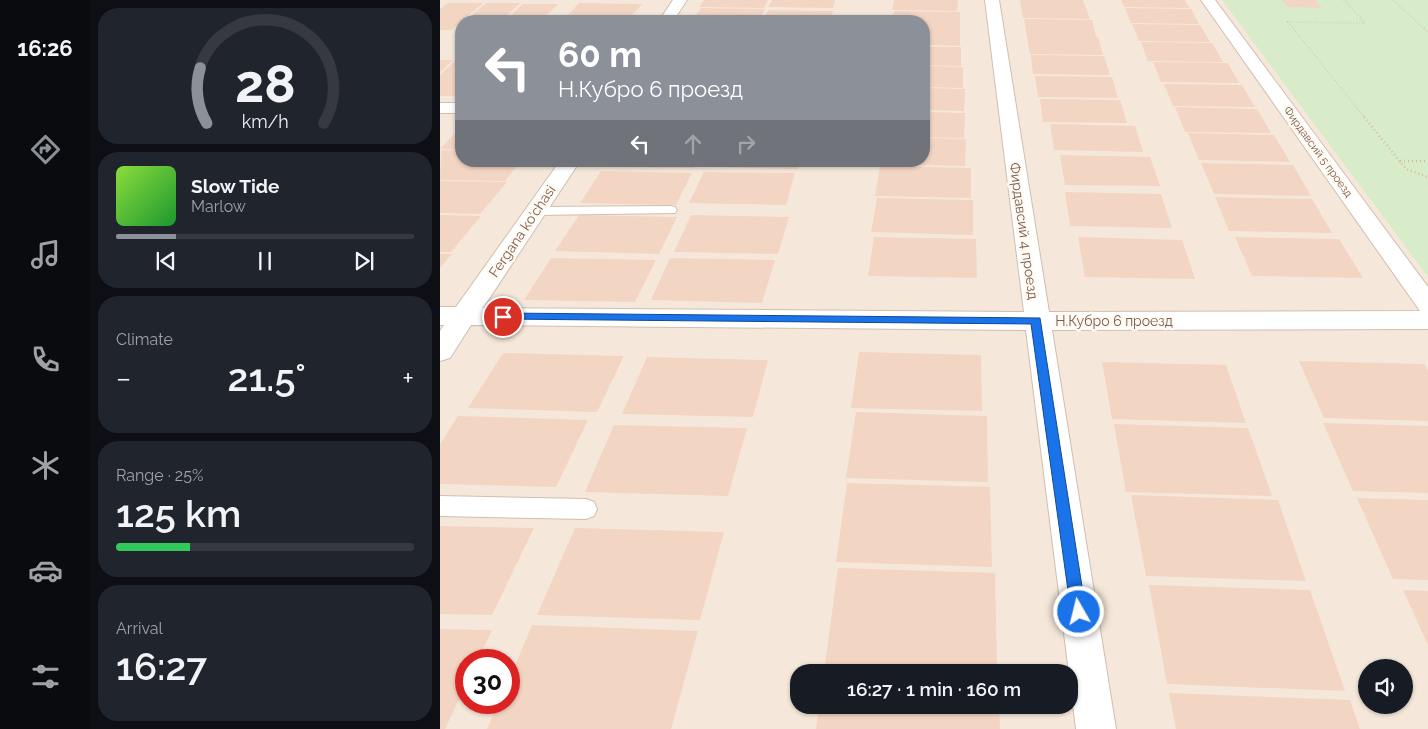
<!DOCTYPE html>
<html lang="en">
<head>
<meta charset="utf-8">
<style>
  :root { --surface:#171b24; --page:#20242c; --text:#f1f3f6; --muted:#9ea1a6; --line:#363941; --accent:#8c9099 }
  body { margin:0; font-family:Raleway,sans-serif; background:var(--page); color:var(--text); height:100vh; display:flex; flex-direction:column; font-size:19px; white-space:nowrap }
  * { box-sizing:border-box; margin:0 }
  p { font-size:16px; color:var(--muted) }
  .icon { flex:none; width:28px; height:28px; fill:none; stroke:currentColor; stroke-width:2; stroke-linecap:round; stroke-linejoin:round }
  .map { position:relative; flex:1; overflow:hidden }
  .sheet { display:flex; flex-direction:column; gap:8px; padding:8px; background:#0d0f14; width:350px }
  .sheet>* { flex:none }
  .banner { position:absolute; left:15px; top:15px; width:475px; height:152px; border-radius:20px; box-shadow:0 1px 4px #0004; background:#8c9099; color:#fff; overflow:hidden }
  .tools { position:absolute; left:918px; top:659px; display:grid; gap:10px }
  .tools a { display:grid; place-items:center; width:55px; height:55px; border-radius:50%; background:var(--surface); box-shadow:0 1px 4px #0004; font-size:25px }
  .speed { position:absolute; left:15px; top:649px; display:flex; gap:10px; font-size:25px; font-weight:700; text-align:center }
  .speed>* { display:grid; place-content:center; width:65px; height:65px; border-radius:50%; background:var(--surface); box-shadow:0 1px 4px #0004; line-height:1 }
  .speed .limit { border:8px solid #d22; background:#fff; color:#111 }
  .pin { position:absolute; display:grid; place-items:center; width:42px; height:42px; color:#fff; margin:-21px; border:2px solid #fff; border-radius:50%; box-shadow:0 1px 5px #0007 }
  .me { position:absolute; width:55px; margin:-28px; rotate:352deg; stroke-linejoin:round; filter:drop-shadow(0 0 4px #0008) }
  .turn { display:flex; align-items:center; gap:18px; height:105px; padding:0 20px; font-size:22px }
  .turn .icon { width:65px; height:65px; stroke-width:2.5 }
  .turn b { display:block; font-size:35px; line-height:42px }
  .lanes { display:flex; align-items:center; height:48px; padding:0 20px; background:#0003; justify-content:center; gap:25px; direction:ltr }
  .lanes .off { opacity:.35 }
  .big { font-size:38px; font-weight:600; line-height:1.1 }
  .sheet .widget { flex:1; display:flex; flex-direction:column; justify-content:center; gap:8px; min-width:0; padding:0 18px; border-radius:20px; background:var(--page) }
  .sheet .dial { align-items:center; gap:0 }
  .dial svg { height:130px; overflow:visible; fill:none; stroke:var(--line); stroke-width:7; stroke-linecap:round; text-anchor:middle }
  .dial text { fill:var(--text); stroke:none }
  .song { display:flex; align-items:center; gap:15px }
  .cover { width:60px; height:60px; border-radius:8px; background:linear-gradient(135deg,hsl(90 70% 55%),hsl(130 70% 35%)) }
  .played { height:5px; border-radius:2px; background:linear-gradient(90deg,var(--accent) 20%,var(--line) 20%) }
  .keys { display:flex; justify-content:space-around; direction:ltr }
  .heat { display:flex; justify-content:space-between; align-items:center; font-size:28px; direction:ltr }
  .charge { height:8px; border-radius:4px; background:linear-gradient(90deg,#34c759 25%,var(--line) 0) }
  .trip { position:absolute; left:350px; top:664px; width:288px; height:50px; border-radius:20px; background:var(--surface); box-shadow:0 1px 4px #0004; font-weight:600; line-height:50px; text-align:center }
  main { display:flex; flex:1; min-height:0 }
  .menu { display:flex; flex-direction:column; width:90px; justify-content:space-around; align-items:center; background:#090b0e; color:var(--muted) }
  .menu .icon { width:35px; height:35px }
  .menu .selected { color:var(--accent) }
  .menu b { font-size:22px; color:var(--text) }
  .map>svg:first-child { display:block }
  .residential { fill:#f5e8da; fill-rule:evenodd }
  .green { fill:#d8ecc9 }
  .building { fill:#f3d5c3 }
  .lines { fill:none; stroke-linecap:round; stroke-linejoin:round }
  .lane-casing { stroke:#d1beb0; stroke-width:2 }
  .street-casing { stroke:#d1beb0; stroke-width:2 }
  .path-far1 { stroke:#d9b8a5; stroke-width:2; stroke-dasharray:0.5 2.5; stroke-linecap:butt }
  .path { stroke:#d9b8a5; stroke-width:2.5; stroke-dasharray:1 3; stroke-linecap:butt }
  .lane { fill:#fff; fill-rule:evenodd }
  .street { fill:#fff; fill-rule:evenodd }
  .route { fill:#1a73e8; stroke:#114b97 }
  .labels { text-anchor:middle; dominant-baseline:central; stroke-width:5; stroke-linejoin:round; paint-order:stroke }
  .far-street-label { font-size:11px; fill:#7a5c4d; stroke:#fffaf3 }
  .street-label { font-size:14px; fill:#7a5c4d; stroke:#fffaf3 }
</style>
</head>
<body>
<main>
<nav class="menu">
<b>16:26</b>
<svg class="icon selected" aria-label="directions" viewBox="0 0 24 24"><path d="M12 3l9 9-9 9-9-9zM9 14v-3h6M13 9l2 2-2 2"/></svg>
<svg class="icon" aria-label="music" viewBox="0 0 24 24"><path d="M9 18V5l10-2v13"/><circle cx="6" cy="18" r="3"/><circle cx="16" cy="16" r="3"/></svg>
<svg class="icon" aria-label="phone" viewBox="0 0 24 24"><path d="M5 4h4l2 5-3 2q2 4 5 5l2-3 5 2v4C11 20 4 13 5 4z"/></svg>
<svg class="icon" aria-label="climate" viewBox="0 0 24 24"><path d="M12 3v18M4 7l16 10M4 17L20 7"/></svg>
<svg class="icon" aria-label="car" viewBox="0 0 24 24"><path d="M5 17H2v-5l4-1 3-4h7l3 4 3 1v5h-3M9 17h6M6 11h13"/><circle cx="7" cy="17" r="2"/><circle cx="17" cy="17" r="2"/></svg>
<svg class="icon" aria-label="filters" viewBox="0 0 24 24"><path d="M4 7h16M4 17h16"/><circle cx="9" cy="7" r="2"/><circle cx="15" cy="17" r="2"/></svg>
</nav>
<section class="sheet">
<div class="widget dial"><svg viewBox="0 0 100 80">
<path d="M14 69A42 42 0 1 1 86 69"/>
<path d="M14 69A42 42 0 0 1 10 35" stroke="#8c9099"/>
<text x="50" y="56" font-size="32" font-weight="700">28</text>
<text x="50" y="72" font-size="11">km/h</text>
</svg></div>
<div class="widget">
<div class="song"><i class="cover"></i><div><b>Slow Tide</b><p>Marlow</p></div></div>
<div class="played"></div>
<div class="keys"><svg class="icon" aria-label="previous" viewBox="0 0 24 24"><path d="M18 5L8 12l10 7zM5 5v14"/></svg><svg class="icon" aria-label="pause" viewBox="0 0 24 24"><path d="M8 5v14M16 5v14"/></svg><svg class="icon" aria-label="next" viewBox="0 0 24 24"><path d="M6 5l10 7-10 7zM19 5v14"/></svg></div>
</div>
<div class="widget"><p>Climate</p>
<div class="heat"><a>−</a><b class="big">21.5°</b><a>+</a></div>
</div>
<div class="widget"><p>Range · 25%</p><b class="big">125 km</b><div class="charge"></div></div>
<div class="widget"><p>Arrival</p><b class="big">16:27</b></div>
</section>
<div class="map">
<svg width="988" height="729" viewBox="0 0 988 729">
  <rect width="100%" height="100%" fill="#fdf6ec"/>
  <path class="residential" d="M0 0H988V729H0ZM21 21H484V161H21ZM26 660H69V702H26ZM926 668H964V705H926ZM359 672H629V705H359Z"/>
  <polygon class="green" points="782,0 988,0 988,277"/>
  <g class="building">
    <polygon points="264,0 328,0 324,8 259,7"/>
    <polygon points="332,0 395,0 393,8 328,7"/>
    <polygon points="454,0 518,0 517,11 452,10"/>
    <polygon points="580,0 643,0 650,19 583,18"/>
    <polygon points="681,0 745,0 749,8 684,7"/>
    <polygon points="842,0 875,0 882,8 848,7"/>
    <polygon points="8,3 43,3 11,30 0,30 0,9"/>
    <polygon points="46,3 80,3 61,21 25,21"/>
    <polygon points="139,3 202,4 187,21 123,21"/>
    <polygon points="83,4 118,4 101,21 64,21"/>
    <polygon points="261,8 325,9 319,21 252,21"/>
    <polygon points="685,8 751,9 759,24 691,23"/>
    <polygon points="328,10 393,11 390,21 323,21"/>
    <polygon points="454,11 520,12 520,46 484,45 484,21 452,21"/>
    <polygon points="584,19 652,20 656,37 607,37 658,37 663,55 590,54"/>
    <polygon points="692,24 760,25 770,42 699,41"/>
    <polygon points="701,42 772,43 783,62 708,61"/>
    <polygon points="484,47 521,47 521,66 484,65"/>
    <polygon points="591,55 664,56 670,75 593,74"/>
    <polygon points="0,60 13,60 0,72"/>
    <polygon points="16,60 21,60 21,96 0,96 0,75"/>
    <polygon points="713,62 788,63 799,83 721,82"/>
    <polygon points="484,66 523,67 523,88 484,87"/>
    <polygon points="595,76 672,77 678,98 598,97"/>
    <polygon points="724,84 802,85 815,107 733,106"/>
    <polygon points="484,88 525,89 524,111 484,110"/>
    <polygon points="600,99 680,100 687,123 603,122"/>
    <polygon points="735,107 817,109 831,133 745,132"/>
    <polygon points="484,112 525,113 524,138 484,137"/>
    <polygon points="610,124 695,126 703,152 614,150"/>
    <polygon points="21,127 21,150 0,149"/>
    <polygon points="748,133 834,135 850,162 759,160"/>
    <polygon points="484,138 526,139 525,166 435,164 435,161 484,161"/>
    <polygon points="1,150 21,151 21,161 81,161 65,181 0,180"/>
    <polygon points="620,155 710,157 720,186 625,185"/>
    <polygon points="167,161 258,161 254,168 164,167"/>
    <polygon points="270,161 360,161 358,169 267,167"/>
    <polygon points="761,163 853,165 871,196 774,194"/>
    <polygon points="440,166 531,168 531,198 435,196"/>
    <polygon points="161,171 252,173 236,205 140,203"/>
    <polygon points="264,172 355,173 346,205 249,203"/>
    <polygon points="0,181 67,182 40,214 0,213"/>
    <polygon points="625,192 721,194 732,228 630,226"/>
    <polygon points="775,197 872,199 892,233 789,231"/>
    <polygon points="437,198 533,200 533,235 431,232"/>
    <polygon points="0,215 41,216 11,252 0,252"/>
    <polygon points="139,215 237,217 219,254 115,251"/>
    <polygon points="251,215 349,217 338,254 234,252"/>
    <polygon points="434,237 536,239 537,278 428,276"/>
    <polygon points="638,237 742,240 755,279 645,277"/>
    <polygon points="795,237 899,239 923,278 812,276"/>
    <polygon points="0,254 12,254 0,268"/>
    <polygon points="111,258 216,260 195,302 84,300"/>
    <polygon points="230,258 335,260 322,303 211,300"/>
    <polygon points="419,352 541,355 542,411 411,408"/>
    <polygon points="63,353 184,356 157,412 28,408"/>
    <polygon points="207,357 328,360 313,417 182,414"/>
    <polygon points="859,361 984,364 988,370 988,421 884,418"/>
    <polygon points="662,362 786,365 806,423 672,419"/>
    <polygon points="416,412 547,416 548,482 406,478"/>
    <polygon points="18,416 148,420 116,487 0,484 0,444"/>
    <polygon points="883,423 988,426 988,493 913,491"/>
    <polygon points="674,424 808,428 832,496 686,492"/>
    <polygon points="174,425 307,428 288,496 145,492"/>
    <polygon points="407,483 550,487 552,567 396,562"/>
    <polygon points="691,495 838,500 866,581 706,576"/>
    <polygon points="917,498 988,500 988,580 953,579"/>
    <polygon points="0,526 94,528 52,615 0,614"/>
    <polygon points="135,528 284,532 260,620 97,615"/>
    <polygon points="398,568 555,573 557,670 385,664"/>
    <polygon points="709,585 870,590 905,691 727,684"/>
    <polygon points="963,590 988,591 988,645"/>
    <polygon points="92,625 258,631 231,729 47,729 59,702 69,702 69,680"/>
    <polygon points="0,629 52,630 38,660 26,660 26,685 5,729 0,729"/>
    <polygon points="729,693 910,700 920,729 736,729"/>
    <polygon points="379,705 559,705 560,729 376,729"/>
  </g>
  <g class="lines">
    <defs>
      <g id="lane">
        <polygon points="230,206 235,207 237,210 235,213 96,215 91,214 89,211 91,208 96,207"/>
        <polygon points="0,496 146,499 154,502 157,509 154,516 146,519 0,516"/>
      </g>
      <g id="street">
        <polygon points="233,0 247,0 233,21 219,21"/>
        <polygon points="545,0 559,0 609,312 980,311 761,0 775,0 988,287 988,329 612,330 676,729 636,729 586,330 31,325 10,358 0,361 0,331 4,325 0,325 0,307 16,307 120,161 140,161 43,308 584,312"/>
        <rect x="0" y="103" width="21" height="10"/>
      </g>
    </defs>
    <use href="#lane" class="lane-casing"/>
    <use href="#street" class="street-casing"/>
    <g class="path-far1">
      <polyline points="904,0 925,23 848,22 925,118"/>
      <polyline points="953,0 988,32"/>
    </g>
    <g class="path">
      <polyline points="924,117 966,169 988,177"/>
      <polyline points="960,161 988,161"/>
    </g>
    <use href="#lane" class="lane"/>
    <use href="#street" class="street"/>
  </g>
  <polygon class="route" points="63,313 600,318 646,612 644,617 639,620 633,617 631,612 591,324 59,319 58,317 59,314"/>
  <g class="labels">
    <g class="far-street-label">
      <text transform="translate(878 152) rotate(54)">Фирдавсий 5 проезд</text>
    </g>
    <g class="street-label">
      <text transform="translate(82 231) rotate(-56)">Fergana ko'chasi</text>
      <text transform="translate(584 231) rotate(82)">Фирдавсий 4 проезд</text>
      <text x="674" y="321">Н.Кубро 6 проезд</text>
    </g>
  </g>
</svg>
<div class="tools">
<a><svg class="icon" aria-label="sound" viewBox="0 0 24 24"><path d="M4 9h4l5-4v14l-5-4H4zM17 9q2 3 0 6"/></svg></a>
</div>
<div class="speed"><div class="limit">30</div></div>
<div class="pin" style="left:63px;top:317px;background:#d93025"><svg class="icon" aria-label="arrive" viewBox="0 0 24 24"><path d="M6 21V4h12l-3 4 3 4H6"/></svg></div>
<svg class="me" style="left:639px;top:612px" viewBox="-20 -20 40 40"><circle r="17" fill="#1a73e8" stroke="#fff" stroke-width="3"/><path d="M0-11L8 9 0 5-8 9z" fill="#fff"/></svg>
<div class="trip">16:27 · 1 min · 160 m</div>
<div class="banner">
<div class="turn"><svg class="icon" aria-label="left" viewBox="0 0 24 24"><path d="M17 20v-9H6M10 6l-5 5 5 5"/></svg><div><b>60 m</b>Н.Кубро 6 проезд</div></div>
<div class="lanes"><svg class="icon" aria-label="left" viewBox="0 0 24 24"><path d="M17 20v-9H6M10 6l-5 5 5 5"/></svg><svg class="icon off" aria-label="ahead" viewBox="0 0 24 24"><path d="M12 20V5M6 11l6-6 6 6"/></svg><svg class="icon off" aria-label="right" viewBox="0 0 24 24"><path d="M7 20v-9h11M14 6l5 5-5 5"/></svg></div>
</div>
</div>
</main>
</body>
</html>
